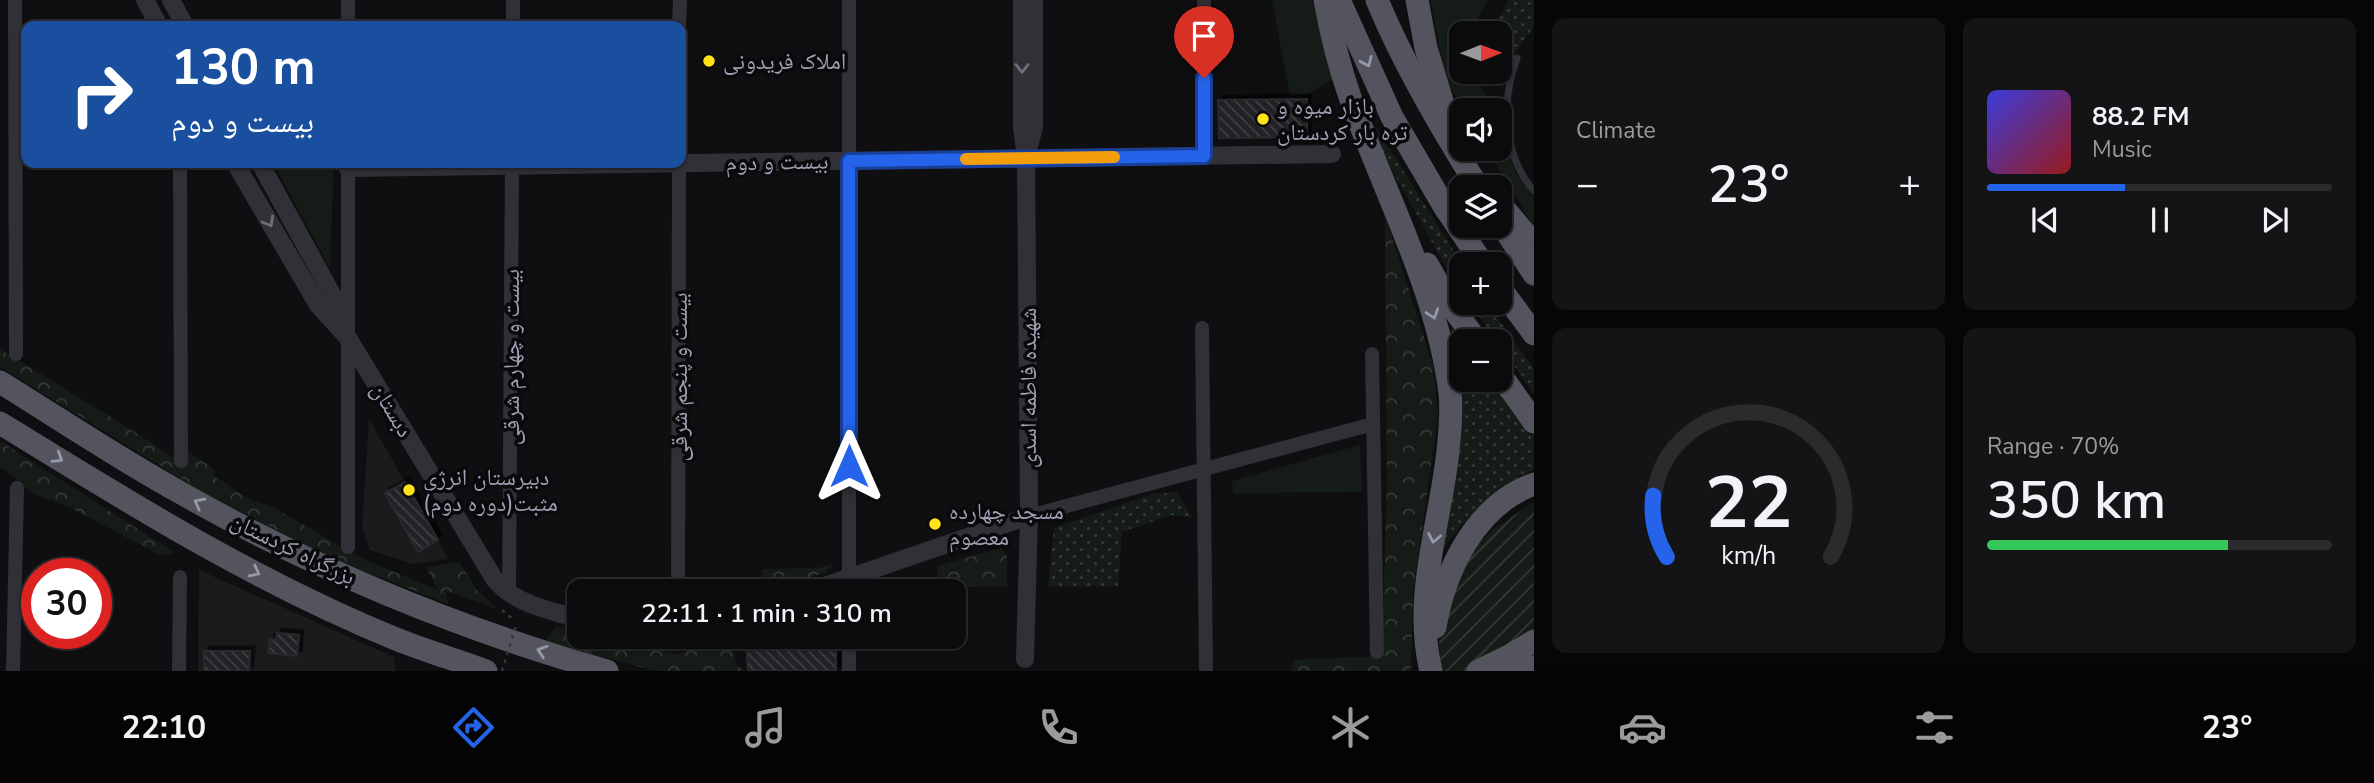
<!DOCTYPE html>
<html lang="en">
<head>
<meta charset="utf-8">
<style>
  :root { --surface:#0b0b0d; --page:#141416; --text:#f1f3f6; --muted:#9a9b9d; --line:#2b2b2e; --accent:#2563eb }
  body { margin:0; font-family:"Nunito Sans","Noto Naskh Arabic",sans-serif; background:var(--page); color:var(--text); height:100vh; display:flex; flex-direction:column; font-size:26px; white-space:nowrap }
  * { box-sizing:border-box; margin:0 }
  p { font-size:23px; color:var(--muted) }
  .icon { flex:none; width:38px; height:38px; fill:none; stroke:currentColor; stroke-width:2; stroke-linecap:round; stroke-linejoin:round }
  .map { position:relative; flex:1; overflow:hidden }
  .details { display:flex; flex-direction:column; gap:18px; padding:18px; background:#060607; width:840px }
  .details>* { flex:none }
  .banner { position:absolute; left:21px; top:21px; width:665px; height:147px; border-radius:14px; box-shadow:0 2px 5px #0004,0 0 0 2px var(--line); background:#1a4fa0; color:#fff; overflow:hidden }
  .needle { width:46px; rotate:89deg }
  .controls { position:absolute; left:1449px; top:21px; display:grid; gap:14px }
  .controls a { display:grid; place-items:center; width:63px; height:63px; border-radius:14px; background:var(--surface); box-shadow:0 2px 5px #0004,0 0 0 2px var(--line); font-size:35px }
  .speed { position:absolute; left:21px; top:558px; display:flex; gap:14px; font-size:35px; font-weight:700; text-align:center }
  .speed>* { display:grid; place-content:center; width:91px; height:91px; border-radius:50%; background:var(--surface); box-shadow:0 2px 5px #0004,0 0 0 2px var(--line); line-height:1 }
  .speed .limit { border:10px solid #d22; background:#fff; color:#111 }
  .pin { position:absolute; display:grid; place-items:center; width:60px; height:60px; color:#fff; margin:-72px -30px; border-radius:50% 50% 50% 0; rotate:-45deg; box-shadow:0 0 7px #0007 }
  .pin .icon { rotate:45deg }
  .me { position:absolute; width:77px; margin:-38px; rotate:0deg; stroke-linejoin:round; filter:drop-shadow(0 0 5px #0008) }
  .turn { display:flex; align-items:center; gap:24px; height:147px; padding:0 35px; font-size:32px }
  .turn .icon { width:91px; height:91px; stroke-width:2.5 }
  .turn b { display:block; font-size:49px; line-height:60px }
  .big { font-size:52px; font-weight:600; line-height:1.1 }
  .details .card { flex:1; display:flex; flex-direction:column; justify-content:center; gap:10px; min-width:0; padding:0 24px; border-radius:14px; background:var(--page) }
  .details .dial { align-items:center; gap:0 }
  .dial svg { height:182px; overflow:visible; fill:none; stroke:var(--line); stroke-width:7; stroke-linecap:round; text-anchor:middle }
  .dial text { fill:var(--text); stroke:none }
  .song { display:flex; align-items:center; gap:21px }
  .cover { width:84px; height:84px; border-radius:10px; background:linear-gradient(135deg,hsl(240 70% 55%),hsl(0 70% 35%)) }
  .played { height:7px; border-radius:4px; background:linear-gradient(90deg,var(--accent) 40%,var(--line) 40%) }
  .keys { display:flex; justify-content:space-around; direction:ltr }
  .heat { display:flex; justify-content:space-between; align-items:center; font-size:38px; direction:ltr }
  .charge { height:10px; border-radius:5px; background:linear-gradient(90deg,#34c759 70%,var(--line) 0) }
  .details .tiles { flex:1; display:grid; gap:18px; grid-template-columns:repeat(2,1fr) }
  .trip { position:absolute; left:567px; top:579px; width:399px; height:70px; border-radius:14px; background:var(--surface); box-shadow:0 2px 5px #0004,0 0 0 2px var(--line); font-weight:600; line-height:70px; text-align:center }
  .menu { display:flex; height:112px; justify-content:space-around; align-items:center; background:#040405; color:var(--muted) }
  .menu .icon { width:49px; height:49px }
  .menu .active { color:var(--accent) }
  .menu b { font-size:32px; color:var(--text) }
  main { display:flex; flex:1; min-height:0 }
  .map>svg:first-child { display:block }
  .built { fill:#1b1b1e }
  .grass { fill:url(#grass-dots) }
  .forest { fill:url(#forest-crowns) }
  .park { fill:#151c17 }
  .garden { fill:url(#garden-furrows) }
  .building { fill:url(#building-back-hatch); stroke:#2a292d; stroke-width:2; filter:url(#shadow) }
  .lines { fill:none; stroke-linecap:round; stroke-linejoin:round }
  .path { stroke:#36363d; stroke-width:2.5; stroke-dasharray:3.5 5; stroke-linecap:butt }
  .service { stroke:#303036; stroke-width:7 }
  .minor { stroke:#303036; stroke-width:14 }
  .tertiary { stroke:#303036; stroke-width:18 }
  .trunk { stroke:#53545e; stroke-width:23 }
  .path-bridge { stroke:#36363d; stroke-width:2.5; stroke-dasharray:3.5 5; stroke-linecap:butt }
  .oneway { stroke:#9798aa }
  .oneway2 { stroke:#6d6e7b }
  .route-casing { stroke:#184099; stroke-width:18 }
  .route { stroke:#2563eb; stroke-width:12 }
  .slow { stroke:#f59e0b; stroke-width:12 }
  .poi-dot { fill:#ffe319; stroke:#0a0a0c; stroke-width:2.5 }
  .labels { text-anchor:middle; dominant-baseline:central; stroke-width:7; stroke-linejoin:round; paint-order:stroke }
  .poi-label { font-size:23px; fill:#9fa0b3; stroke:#0a0a0c; text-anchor:start }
  .street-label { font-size:23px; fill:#9fa0b3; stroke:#0a0a0c }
</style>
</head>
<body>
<main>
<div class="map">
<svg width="1534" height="671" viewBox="0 0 1534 671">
  <defs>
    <pattern id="grass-dots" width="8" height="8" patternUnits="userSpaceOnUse" patternTransform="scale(1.75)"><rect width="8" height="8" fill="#151c17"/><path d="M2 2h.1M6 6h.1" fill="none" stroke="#343a36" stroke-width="1.8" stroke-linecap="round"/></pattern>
    <pattern id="forest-crowns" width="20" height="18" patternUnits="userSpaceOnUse" patternTransform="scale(1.75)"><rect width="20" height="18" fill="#151c17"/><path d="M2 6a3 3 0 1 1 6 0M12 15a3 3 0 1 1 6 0" fill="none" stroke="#343a36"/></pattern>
    <pattern id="garden-furrows" width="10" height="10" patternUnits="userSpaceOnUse" patternTransform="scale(1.75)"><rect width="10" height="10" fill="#151c17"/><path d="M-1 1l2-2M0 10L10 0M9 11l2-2" fill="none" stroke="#343a36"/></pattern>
    <pattern id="building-back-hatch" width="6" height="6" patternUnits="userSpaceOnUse" patternTransform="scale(1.75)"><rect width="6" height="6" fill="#232225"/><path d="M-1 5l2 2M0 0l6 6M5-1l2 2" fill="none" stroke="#403f42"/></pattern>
    <filter id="shadow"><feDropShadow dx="4.5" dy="-4.5" stdDeviation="0" flood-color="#0009"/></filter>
  </defs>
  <rect width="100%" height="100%" fill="#0f0f11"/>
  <g class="built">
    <polygon points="369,419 438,540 448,559 412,564 370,550 362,528"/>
    <polygon points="199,570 394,657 396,671 198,671"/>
  </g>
  <g class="grass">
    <polygon points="1509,0 1534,0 1534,26 1516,52 1503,87 1495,72 1500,72 1500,33 1491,33"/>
    <polygon points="1376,127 1462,264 1461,290 1447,269 1384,156"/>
    <polygon points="1470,303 1487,303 1534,369 1534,394 1500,345 1500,341 1497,341"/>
    <path d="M1451 327 1464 341H1461V380H1495L1534 431V470C1491 488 1461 522 1436 560L1459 424Z"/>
    <polygon points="1177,492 1192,517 1171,515 1122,532 1118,586 1048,587 1054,528 1153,494"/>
  </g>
  <g class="forest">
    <polygon points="1385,216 1433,365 1438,416 1413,593 1411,671 1291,671 1294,660 1382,656 1387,477"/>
    <polygon points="0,349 135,432 184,465 187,451 214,469 214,476 249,499 271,506 363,559 438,590 426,567 459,562 477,590 496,608 446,591 448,604 331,558 204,493 0,367"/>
    <polygon points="0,441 174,552 162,556 69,507 34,494 4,469 0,469"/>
    <polygon points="1001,548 1007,556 1007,587 939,587 937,566"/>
    <polygon points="834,564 824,573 758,591 703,591 704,585 762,584 762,569 818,568"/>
    <polygon points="556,627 579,632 579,637 602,637 677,654 733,637 736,665 745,671 655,671 545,641"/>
  </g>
  <g class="park">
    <polygon points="1272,0 1312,0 1335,78 1308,94 1290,96"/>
    <polygon points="1430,0 1488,0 1470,33 1461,33 1461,72 1472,72 1495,110 1464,110 1446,80"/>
    <polygon points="1500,123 1515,172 1534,197 1534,227 1487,149 1500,149"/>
    <polygon points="273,163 334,163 330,268"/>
    <polygon points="1360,445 1362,492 1233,493 1232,481"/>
  </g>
  <polygon class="garden" points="1534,502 1534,635 1466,671 1441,671 1439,641 1442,611 1471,552 1492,530"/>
  <g class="building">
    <polygon points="1307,99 1307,137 1219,138 1218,100"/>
    <polygon points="405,482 438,540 418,552 385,493"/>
    <polygon points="277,633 299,635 297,656 268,653 270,639 276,640"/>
    <polygon points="746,637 836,637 836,671 748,671"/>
    <polygon points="204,651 250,651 249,671 204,671"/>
  </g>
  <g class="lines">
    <polyline class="path" points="502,610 515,621"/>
    <path class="service" d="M1517 58C1501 100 1503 156 1534 191"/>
    <g class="minor">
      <polyline points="15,0 16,354"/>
      <polyline points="1204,0 1204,156"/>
      <polyline points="348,26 348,0"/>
      <polyline points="513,26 513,0"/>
      <polyline points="679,26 680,0"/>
      <polyline points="180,163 181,461"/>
      <polyline points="1202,328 1206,671"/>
      <polyline points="1372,354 1377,652"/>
      <polyline points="1029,516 1373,424"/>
      <polyline points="348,547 348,163"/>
      <polyline points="678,592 679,163"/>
      <polyline points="849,592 849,0"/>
      <polyline points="509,593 512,163"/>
      <polyline points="13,671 17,488"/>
      <polyline points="179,671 180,577"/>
      <polyline points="849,671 849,637"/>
    </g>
    <g class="tertiary">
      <polyline points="145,0 159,26"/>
      <polyline points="171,0 185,26"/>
      <polyline points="1022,0 1022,127 1026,158 1034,127 1034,0"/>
      <path d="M235 163 318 305 348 338 495 580C517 605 549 610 579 619"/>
      <polyline points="260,163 332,294 346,332"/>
      <polyline points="348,168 1332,154"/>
      <polyline points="807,592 1029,516"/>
      <polyline points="647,637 676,637"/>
      <polyline points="1025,659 1029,516 1026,158"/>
    </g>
    <g class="trunk">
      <path d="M1325 0C1331 33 1339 66 1350 97 1385 195 1437 289 1450 393 1452 411 1450 432 1448 451 1440 525 1413 597 1431 671"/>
      <polyline points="1339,0 1392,117 1444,206 1483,264"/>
      <path d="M1377 0C1404 65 1441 127 1478 187"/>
      <polyline points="1417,0 1426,48 1445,111"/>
      <polyline points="1500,204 1534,244"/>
      <polyline points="1500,222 1534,274"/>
      <polyline points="1427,264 1450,304 1477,341"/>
      <polyline points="1500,288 1534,334"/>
      <polyline points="1500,374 1534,422"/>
      <path d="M0 382C60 419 119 459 181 493 315 569 459 629 607 671"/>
      <path d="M0 423C128 502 256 582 396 639 426 651 456 660 486 671"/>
      <path d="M1435 627C1445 569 1476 505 1534 484"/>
      <polyline points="1478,671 1509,656 1534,641"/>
      <polyline points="1512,671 1534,667"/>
    </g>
    <polyline class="path-bridge" points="502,671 517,622"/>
  </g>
  <defs><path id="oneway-chevron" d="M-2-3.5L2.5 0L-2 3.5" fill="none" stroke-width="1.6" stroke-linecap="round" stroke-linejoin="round" transform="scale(1.75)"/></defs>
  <g class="oneway">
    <use href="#oneway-chevron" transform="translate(1367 62) rotate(66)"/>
    <use href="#oneway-chevron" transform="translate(1433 314) rotate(72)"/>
    <use href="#oneway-chevron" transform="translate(58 458) rotate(32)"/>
    <use href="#oneway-chevron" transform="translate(199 503) rotate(-152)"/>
    <use href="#oneway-chevron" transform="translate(1434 538) rotate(101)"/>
    <use href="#oneway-chevron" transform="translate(255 572) rotate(27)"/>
    <use href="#oneway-chevron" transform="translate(542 651) rotate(-162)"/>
  </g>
  <g class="oneway2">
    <use href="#oneway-chevron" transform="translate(1022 68) rotate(90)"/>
    <use href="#oneway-chevron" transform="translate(269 222) rotate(60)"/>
  </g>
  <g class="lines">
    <defs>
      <polyline id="route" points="849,466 849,161 1204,156 1204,78"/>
    </defs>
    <use href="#route" class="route-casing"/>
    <use href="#route" class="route"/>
    <polyline class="slow" points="966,159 1114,157"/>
  </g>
  <g class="poi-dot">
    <circle cx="709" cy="61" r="7"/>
    <circle cx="1263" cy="119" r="7"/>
    <circle cx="409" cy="490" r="7"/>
    <circle cx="935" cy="524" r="7"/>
  </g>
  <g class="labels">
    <g class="poi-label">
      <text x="723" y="61">املاک فریدونی</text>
      <text x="1277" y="106">بازار میوه و<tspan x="1277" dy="26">تره بار کردستان</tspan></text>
      <text x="423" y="477">دبیرستان انرژی<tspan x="423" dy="26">مثبت(دوره دوم)</tspan></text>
      <text x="949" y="511">مسجد چهارده<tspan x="949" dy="26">معصوم</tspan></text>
    </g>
    <g class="street-label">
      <text transform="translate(777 162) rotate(-1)">بیست و دوم</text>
      <text transform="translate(511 357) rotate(-90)">بیست و چهارم شرقی</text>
      <text transform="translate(679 377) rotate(-90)">بیست و پنجم شرقی</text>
      <text transform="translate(1028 388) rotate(-90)">شهیده فاطمه اسدی</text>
      <text transform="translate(392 410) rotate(59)">دبستان</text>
      <text transform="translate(293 549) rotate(26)">بزرگراه کردستان</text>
    </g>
  </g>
</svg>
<div class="controls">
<a><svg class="needle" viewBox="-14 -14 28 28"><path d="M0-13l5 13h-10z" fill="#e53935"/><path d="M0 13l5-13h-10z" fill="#9a9b9d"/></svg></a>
<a><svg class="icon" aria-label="sound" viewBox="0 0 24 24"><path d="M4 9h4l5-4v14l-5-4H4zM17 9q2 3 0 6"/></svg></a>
<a><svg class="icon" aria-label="layers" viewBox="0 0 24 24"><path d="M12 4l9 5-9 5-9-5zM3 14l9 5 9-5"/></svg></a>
<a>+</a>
<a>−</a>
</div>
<div class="speed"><div class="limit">30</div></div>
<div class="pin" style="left:1204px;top:78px;background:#d93025"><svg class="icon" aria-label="arrive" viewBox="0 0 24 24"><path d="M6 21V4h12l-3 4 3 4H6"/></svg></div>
<svg class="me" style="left:849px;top:466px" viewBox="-20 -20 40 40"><path d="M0-17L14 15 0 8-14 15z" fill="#2563eb" stroke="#fff" stroke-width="4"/></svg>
<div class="trip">22:11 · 1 min · 310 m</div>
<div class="banner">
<div class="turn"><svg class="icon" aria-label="right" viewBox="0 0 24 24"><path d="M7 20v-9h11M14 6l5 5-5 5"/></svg><div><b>130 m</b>بیست و دوم</div></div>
</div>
</div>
<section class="details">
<div class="tiles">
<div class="card"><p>Climate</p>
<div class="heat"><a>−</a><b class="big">23°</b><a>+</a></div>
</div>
<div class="card">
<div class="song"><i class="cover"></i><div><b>88.2 FM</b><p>Music</p></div></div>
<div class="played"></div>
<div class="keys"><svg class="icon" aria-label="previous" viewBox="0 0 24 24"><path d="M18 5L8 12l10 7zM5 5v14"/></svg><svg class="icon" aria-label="pause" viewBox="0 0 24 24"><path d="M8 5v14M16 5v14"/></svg><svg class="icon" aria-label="next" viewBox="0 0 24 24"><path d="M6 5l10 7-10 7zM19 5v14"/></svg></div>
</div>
<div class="card dial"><svg viewBox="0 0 100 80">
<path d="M14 69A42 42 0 1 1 86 69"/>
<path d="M14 69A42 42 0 0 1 8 42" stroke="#2563eb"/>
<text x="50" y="56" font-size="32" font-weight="700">22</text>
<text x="50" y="72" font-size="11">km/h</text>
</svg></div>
<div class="card"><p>Range · 70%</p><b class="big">350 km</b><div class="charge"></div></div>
</div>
</section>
</main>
<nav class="menu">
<b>22:10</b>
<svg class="icon active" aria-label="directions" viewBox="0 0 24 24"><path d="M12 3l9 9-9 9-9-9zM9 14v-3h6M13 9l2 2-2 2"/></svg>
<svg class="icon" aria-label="music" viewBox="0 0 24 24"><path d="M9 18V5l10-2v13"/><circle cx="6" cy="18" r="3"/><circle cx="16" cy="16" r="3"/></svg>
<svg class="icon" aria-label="phone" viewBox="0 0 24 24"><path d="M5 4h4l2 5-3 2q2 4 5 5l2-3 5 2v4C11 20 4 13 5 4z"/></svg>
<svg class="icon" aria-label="climate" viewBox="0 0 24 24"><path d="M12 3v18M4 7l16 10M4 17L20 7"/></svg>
<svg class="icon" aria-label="car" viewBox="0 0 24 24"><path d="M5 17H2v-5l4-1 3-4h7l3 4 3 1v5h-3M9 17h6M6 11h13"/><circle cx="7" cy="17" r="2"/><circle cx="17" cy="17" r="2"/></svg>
<svg class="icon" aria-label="filters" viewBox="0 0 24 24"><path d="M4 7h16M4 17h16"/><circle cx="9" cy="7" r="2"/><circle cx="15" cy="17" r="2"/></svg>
<b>23°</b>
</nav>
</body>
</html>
